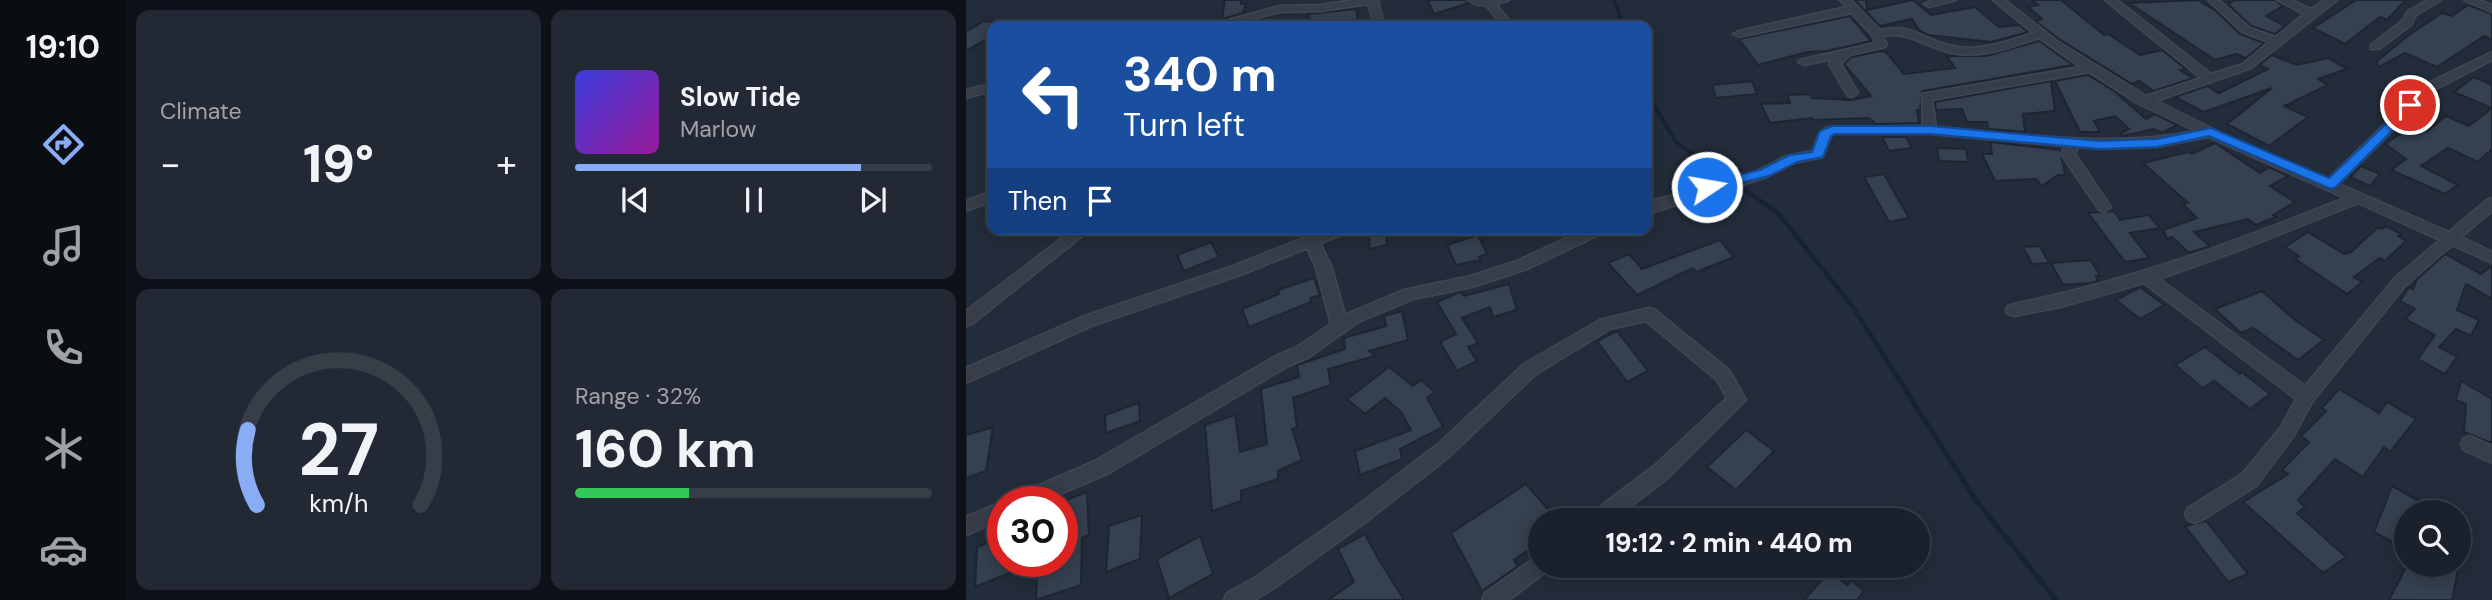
<!DOCTYPE html>
<html lang="en">
<head>
<meta charset="utf-8">
<style>
  :root { --surface:#1a212c; --page:#232934; --text:#f1f3f6; --muted:#9fa3a9; --line:#383e48; --accent:#89adf4 }
  body { margin:0; font-family:"DM Sans",sans-serif; background:var(--page); color:var(--text); height:100vh; display:flex; flex-direction:column; font-size:26px; white-space:nowrap }
  * { box-sizing:border-box; margin:0 }
  p { font-size:23px; color:var(--muted) }
  .icon { flex:none; width:38px; height:38px; fill:none; stroke:currentColor; stroke-width:2; stroke-linecap:round; stroke-linejoin:round }
  .map { position:relative; flex:1; overflow:hidden }
  .drawer { display:flex; flex-direction:column; gap:10px; padding:10px; background:#0e1218; width:840px }
  .drawer>* { flex:none }
  .top-card { position:absolute; left:21px; top:21px; width:665px; height:214px; border-radius:14px; box-shadow:0 4px 18px #0003,0 0 0 2px var(--line); background:#1a4fa0; color:#fff; overflow:hidden }
  .fabs { position:absolute; left:1428px; top:500px; display:grid; gap:14px }
  .fabs a { display:grid; place-items:center; width:77px; height:77px; border-radius:50%; background:var(--surface); box-shadow:0 4px 18px #0003,0 0 0 2px var(--line); font-size:35px }
  .speed { position:absolute; left:21px; top:486px; display:flex; gap:14px; font-size:35px; font-weight:700; text-align:center }
  .speed>* { display:grid; place-content:center; width:91px; height:91px; border-radius:50%; background:var(--surface); box-shadow:0 4px 18px #0003,0 0 0 2px var(--line); line-height:1 }
  .speed .limit { border:10px solid #d22; background:#fff; color:#111 }
  .pin { position:absolute; display:grid; place-items:center; width:60px; height:60px; color:#fff; margin:-30px; border:4px solid #fff; border-radius:50%; box-shadow:0 2px 7px #0007 }
  .me { position:absolute; width:77px; margin:-38px; rotate:78deg; stroke-linejoin:round; filter:drop-shadow(0 0 5px #0008) }
  .turn { display:flex; align-items:center; gap:24px; height:147px; padding:0 21px; font-size:32px }
  .turn .icon { width:91px; height:91px; stroke-width:2.5 }
  .turn b { display:block; font-size:49px; line-height:60px }
  .then { display:flex; align-items:center; height:66px; padding:0 21px; background:#0003; gap:14px; font-size:26px }
  .big { font-size:52px; font-weight:800; line-height:1.1 }
  .drawer .card { flex:1; display:flex; flex-direction:column; justify-content:center; gap:10px; min-width:0; padding:0 24px; border-radius:14px; background:var(--page) }
  .drawer .dial { align-items:center; gap:0 }
  .dial svg { height:182px; overflow:visible; fill:none; stroke:var(--line); stroke-width:7; stroke-linecap:round; text-anchor:middle }
  .dial text { fill:var(--text); stroke:none }
  .song { display:flex; align-items:center; gap:21px }
  .cover { width:84px; height:84px; border-radius:10px; background:linear-gradient(135deg,hsl(240 70% 55%),hsl(300 70% 35%)) }
  .played { height:7px; border-radius:4px; background:linear-gradient(90deg,var(--accent) 80%,var(--line) 80%) }
  .keys { display:flex; justify-content:space-around; direction:ltr }
  .heat { display:flex; justify-content:space-between; align-items:center; font-size:38px; direction:ltr }
  .charge { height:10px; border-radius:5px; background:linear-gradient(90deg,#34c759 32%,var(--line) 0) }
  .drawer .tiles { flex:1; display:grid; gap:10px; grid-template-columns:repeat(2,1fr) }
  .trip { position:absolute; left:562px; top:508px; width:402px; height:70px; border-radius:35px; background:var(--surface); box-shadow:0 4px 18px #0003,0 0 0 2px var(--line); font-weight:800; line-height:70px; text-align:center }
  main { display:flex; flex:1; min-height:0 }
  .menu { display:flex; flex-direction:column; width:126px; justify-content:space-around; align-items:center; background:#0a0d12; color:var(--muted) }
  .menu .icon { width:49px; height:49px }
  .menu .on { color:var(--accent) }
  .menu b { font-size:32px; color:var(--text) }
  .map>svg:first-child { display:block }
  .lines { fill:none; stroke-linecap:round; stroke-linejoin:round }
  .stream-far2 { stroke:#172237; stroke-width:3.5 }
  .stream-far1 { stroke:#172237; stroke-width:4.5 }
  .stream { stroke:#172237; stroke-width:5 }
  .building { fill:#354050; stroke:#1e2531; stroke-width:2 }
  .street-casing { stroke:#404753; stroke-width:3 }
  .street { fill:#373e4a; fill-rule:evenodd }
  .route { fill:#1a73e8; stroke:#114b97; stroke-width:2 }
</style>
</head>
<body>
<main>
<nav class="menu">
<b>19:10</b>
<svg class="icon on" aria-label="directions" viewBox="0 0 24 24"><path d="M12 3l9 9-9 9-9-9zM9 14v-3h6M13 9l2 2-2 2"/></svg>
<svg class="icon" aria-label="music" viewBox="0 0 24 24"><path d="M9 18V5l10-2v13"/><circle cx="6" cy="18" r="3"/><circle cx="16" cy="16" r="3"/></svg>
<svg class="icon" aria-label="phone" viewBox="0 0 24 24"><path d="M5 4h4l2 5-3 2q2 4 5 5l2-3 5 2v4C11 20 4 13 5 4z"/></svg>
<svg class="icon" aria-label="climate" viewBox="0 0 24 24"><path d="M12 3v18M4 7l16 10M4 17L20 7"/></svg>
<svg class="icon" aria-label="car" viewBox="0 0 24 24"><path d="M5 17H2v-5l4-1 3-4h7l3 4 3 1v5h-3M9 17h6M6 11h13"/><circle cx="7" cy="17" r="2"/><circle cx="17" cy="17" r="2"/></svg>
</nav>
<section class="drawer">
<div class="tiles">
<div class="card"><p>Climate</p>
<div class="heat"><a>−</a><b class="big">19°</b><a>+</a></div>
</div>
<div class="card">
<div class="song"><i class="cover"></i><div><b>Slow Tide</b><p>Marlow</p></div></div>
<div class="played"></div>
<div class="keys"><svg class="icon" aria-label="previous" viewBox="0 0 24 24"><path d="M18 5L8 12l10 7zM5 5v14"/></svg><svg class="icon" aria-label="pause" viewBox="0 0 24 24"><path d="M8 5v14M16 5v14"/></svg><svg class="icon" aria-label="next" viewBox="0 0 24 24"><path d="M6 5l10 7-10 7zM19 5v14"/></svg></div>
</div>
<div class="card dial"><svg viewBox="0 0 100 80">
<path d="M14 69A42 42 0 1 1 86 69"/>
<path d="M14 69A42 42 0 0 1 10 36" stroke="#89adf4"/>
<text x="50" y="56" font-size="32" font-weight="700">27</text>
<text x="50" y="72" font-size="11">km/h</text>
</svg></div>
<div class="card"><p>Range · 32%</p><b class="big">160 km</b><div class="charge"></div></div>
</div>
</section>
<div class="map">
<svg width="1526" height="600" viewBox="0 0 1526 600">
  <rect width="100%" height="100%" fill="#232c3a"/>
  <g class="lines">
    <g class="stream-far2">
      <polyline points="648,0 658,26"/>
      <polyline points="681,93 710,142 732,158"/>
    </g>
    <polyline class="stream-far1" points="730,156 812,213 887,307 917,354"/>
    <polyline class="stream" points="916,353 1009,499 1090,600"/>
  </g>
  <g class="building">
    <polygon points="259,0 275,0 275,4 280,3 277,13 256,19"/>
    <polygon points="462,0 500,0 503,3 468,14"/>
    <polygon points="889,0 900,0 901,10 947,0 965,15 1009,7 1033,27 1053,25 1062,32 1025,42 962,35 953,30 946,19 914,26"/>
    <polygon points="1066,0 1095,0 1138,35 1142,34 1174,55 1196,50 1220,69 1214,70 1227,78 1188,91 1173,81 1166,84 1093,39 1069,21 1076,19 1062,7 1072,5"/>
    <polygon points="1232,0 1250,11 1274,34 1298,43 1280,58 1270,54 1249,60 1163,3"/>
    <polygon points="1269,0 1309,0 1317,6 1300,16 1319,26 1309,34 1285,26 1262,4"/>
    <polygon points="1390,0 1440,0 1421,20 1414,17 1379,44 1347,28"/>
    <polygon points="1502,5 1526,14 1526,39 1518,36 1471,67 1439,53 1413,67 1410,62 1443,35 1476,13 1486,16"/>
    <polygon points="390,9 392,19 380,26 342,26 343,14"/>
    <polygon points="884,16 905,41 861,51 841,52 792,65 773,39"/>
    <polygon points="18,21 45,25 26,26 26,36 0,51 0,32"/>
    <polygon points="1073,41 1107,65 956,91 954,110 951,110 953,123 910,124 903,118 847,120 846,118 804,123 795,104 824,103 822,95 845,94 846,98 885,100 905,96 878,64 885,57 914,51 920,52 938,74 989,68 981,56 1020,56"/>
    <polygon points="1306,55 1331,65 1362,58 1381,69 1352,79 1362,85 1318,106 1342,117 1303,146 1261,124 1306,88 1238,112 1209,97 1241,86 1253,93 1302,69 1293,65"/>
    <polygon points="1122,75 1148,91 1180,119 1189,114 1211,125 1196,133 1188,129 1156,136 1155,133 1163,129 1149,116 1128,121 1134,132 1114,132 1089,81"/>
    <polygon points="1508,77 1526,85 1526,108 1488,92"/>
    <polygon points="786,81 791,94 750,98 746,85"/>
    <polygon points="1085,81 1089,111 1057,114 1059,132 1022,129 1021,122 1001,122 996,109 970,110 969,102"/>
    <polygon points="1526,108 1526,149 1512,162 1482,148 1455,166 1492,185 1479,194 1425,170 1440,159 1419,144 1448,125 1461,131 1480,116 1503,126"/>
    <polygon points="916,137 940,137 946,148 923,151"/>
    <polygon points="1024,142 1094,150 1099,175 1092,175 1076,186 1070,179 1029,181 1016,154 1026,154"/>
    <polygon points="1249,143 1294,173 1303,167 1322,176 1304,186 1329,202 1307,215 1310,217 1290,225 1282,219 1228,232 1244,246 1223,253 1206,237 1201,239 1197,230 1231,218 1217,204 1222,203 1177,163 1222,152 1226,154"/>
    <polygon points="971,148 1000,149 1002,162 973,161"/>
    <polygon points="1395,166 1414,174 1404,186 1384,177"/>
    <polygon points="918,174 943,218 923,222 898,177"/>
    <polygon points="1148,211 1154,220 1183,215 1194,228 1164,233 1183,258 1159,262 1122,213"/>
    <polygon points="1420,226 1435,234 1432,236 1440,241 1419,261 1414,258 1388,277 1396,282 1381,294 1329,259 1333,256 1319,247 1342,232 1378,254 1385,252 1412,227 1416,229"/>
    <polygon points="419,229 421,245 404,249 402,231"/>
    <polygon points="512,235 521,254 513,257 515,260 490,265 481,245"/>
    <polygon points="754,240 768,257 730,272 727,268 671,295 642,263 663,254 676,269"/>
    <polygon points="245,242 253,257 218,271 211,255"/>
    <polygon points="1074,246 1083,263 1066,264 1057,247"/>
    <polygon points="1479,254 1515,274 1526,266 1526,299 1500,284 1491,310 1513,320 1505,336 1490,329 1473,347 1491,357 1479,374 1452,359 1469,335 1439,319 1449,309 1434,301 1443,287 1447,289 1451,279"/>
    <polygon points="1125,260 1134,276 1130,276 1132,281 1125,283 1097,285 1085,263"/>
    <polygon points="348,278 354,295 344,298 345,302 283,327 276,309 313,294 312,290"/>
    <polygon points="543,284 551,310 527,317 524,307 496,318 512,343 502,347 511,361 491,371 474,342 490,334 471,302 494,292 498,296"/>
    <polygon points="1174,287 1198,305 1174,319 1150,300"/>
    <polygon points="1296,291 1329,320 1358,340 1332,360 1287,328 1275,333 1249,309"/>
    <polygon points="436,311 442,340 403,351 409,356 362,369 365,385 327,398 331,427 326,429 336,460 312,471 312,479 275,491 275,501 246,511 239,425 269,415 274,452 301,444 295,389 333,377 331,365 379,349 378,338 420,326 418,316"/>
    <polygon points="651,331 682,371 661,382 631,341"/>
    <polygon points="1239,347 1274,374 1276,372 1304,394 1284,409 1248,381 1237,388 1209,365"/>
    <polygon points="423,367 447,386 455,380 469,392 461,398 477,427 434,449 436,459 394,475 389,451 445,430 435,412 419,398 399,414 381,399"/>
    <polygon points="1495,381 1526,399 1526,443 1498,432 1500,404 1490,400"/>
    <polygon points="1373,389 1413,413 1421,402 1450,419 1424,452 1418,447 1397,477 1369,459 1332,500 1339,507 1331,513 1380,557 1357,573 1277,502 1322,474 1316,470 1343,442 1335,436 1360,411 1356,408"/>
    <polygon points="173,403 174,421 140,433 139,415"/>
    <polygon points="27,427 20,471 0,478 0,435"/>
    <polygon points="780,430 808,451 770,490 741,467"/>
    <polygon points="560,484 591,520 574,520 574,541 548,560 552,566 516,591 485,533"/>
    <polygon points="1426,486 1475,513 1440,513 1440,549 1408,532"/>
    <polygon points="121,492 123,535 116,538 115,585 70,600 71,577 96,568 96,502"/>
    <polygon points="176,515 174,559 140,572 143,526"/>
    <polygon points="1240,521 1282,574 1262,582 1219,526"/>
    <polygon points="399,534 413,560 438,600 362,600 388,582 372,549"/>
    <polygon points="234,536 247,574 203,598 191,559"/>
    <polygon points="37,537 37,562 70,562 9,587 11,547"/>
    <polygon points="1441,565 1493,565 1486,600 1423,600"/>
    <polygon points="864,571 881,585 885,580 898,591 891,600 838,600"/>
  </g>
  <g class="lines">
    <defs>
      <g id="street">
        <polygon points="387,0 413,0 412,2 419,26 409,26 402,4 355,11 314,12 258,26 240,26 314,6 355,5"/>
        <polygon points="502,0 543,0 530,4 547,26 536,26 520,5 511,5"/>
        <path d="M874 0H885L914 30C951 23 955 40 986 46 1013 52 1041 41 1067 33L1027 0H1039L1091 41 1180 96 1235 78 1139 0H1151L1245 74 1277 64 1303 42 1276 32 1242 0H1253L1284 28 1310 37 1338 14 1311 0H1325L1345 9 1359 0H1371L1285 68 1190 101 1274 142 1362 179 1460 84 1526 52V60L1468 90 1373 184 1483 232 1521 200 1526 198V211L1495 237 1526 252V263L1486 245 1439 286 1346 402 1327 437 1290 486 1236 520 1229 523 1222 520 1219 514 1222 508 1276 474 1315 427 1330 399 1178 283 1094 307 1048 316 1042 314 1040 310 1042 306 1048 304C1163 281 1271 241 1379 198L1242 137 1191 147 1134 149 1112 147 1109 154 1145 207 1138 212 1133 210 1095 154 1099 146 964 134H869L865 136 857 157 828 163 801 177 681 214V204L690 200 791 171 820 156 846 151 853 134 861 127 957 126 956 94 1114 67 1073 38C1046 47 1015 59 986 53 961 48 944 31 917 36L921 45 919 47 884 55 875 64 892 93 886 97 882 96 863 64 867 59 838 65 832 62 834 60 909 43 906 35 885 13 773 37 767 34 773 31 880 7ZM1123 72 1173 104 1230 131C1144 148 1057 134 970 127L966 100ZM1392 203 1474 240 1429 278 1339 386 1193 279 1271 251Z"/>
        <polygon points="967,0 990,0 963,7 958,4"/>
        <polygon points="1462,0 1475,0 1450,15 1445,25 1413,49 1405,49 1405,45 1436,21 1442,11"/>
        <polygon points="1498,0 1513,0 1526,5 1526,12"/>
        <polygon points="26,83 26,91 0,98 0,90"/>
        <polygon points="26,191 26,201 0,211 0,201"/>
        <polygon points="108,229 125,229 6,324 0,326 0,311"/>
        <polygon points="360,229 382,229 380,233 354,243 366,268 379,315 438,290 505,276 551,261 619,229 639,229 637,233 561,269 506,287 447,299 392,322 343,357 322,366 143,473 75,502 46,502 48,496 129,461 310,356 331,347 365,324 350,268 341,248 277,274 128,325 0,383 0,368 116,317 267,266"/>
        <polygon points="683,308 689,310 763,370 780,400 703,477 647,520 621,520 624,514 689,465 761,398 751,380 680,321 644,329 570,374 484,456 401,521 304,591 288,600 258,600 261,593 290,577 387,509 472,444 558,364 634,320"/>
        <polygon points="1504,436 1526,446 1526,463 1498,450 1495,444 1498,438"/>
        <polygon points="37,501 40,502 37,502 37,519 0,535 0,517"/>
        <polygon points="574,554 574,565 584,565 581,571 543,600 516,600 519,593"/>
      </g>
    </defs>
    <use href="#street" class="street-casing"/>
    <use href="#street" class="street"/>
  </g>
  <polygon class="route" points="1444,101 1450,105 1449,108 1370,187 1365,189 1243,136 1191,147 1134,149 964,134 869,134 865,136 857,157 831,162 803,176 741,191 734,187 736,184 794,170 824,155 846,152 854,131 866,126 964,126 1134,141 1191,139 1245,128 1363,178"/>
</svg>
<div class="fabs">
<a><svg class="icon" aria-label="search" viewBox="0 0 24 24"><circle cx="10" cy="10" r="6"/><path d="M15 15l6 6"/></svg></a>
</div>
<div class="speed"><div class="limit">30</div></div>
<div class="pin" style="left:1444px;top:105px;background:#d93025"><svg class="icon" aria-label="arrive" viewBox="0 0 24 24"><path d="M6 21V4h12l-3 4 3 4H6"/></svg></div>
<svg class="me" style="left:741px;top:187px" viewBox="-20 -20 40 40"><circle r="17" fill="#1a73e8" stroke="#fff" stroke-width="3"/><path d="M0-11L8 9 0 5-8 9z" fill="#fff"/></svg>
<div class="trip">19:12 · 2 min · 440 m</div>
<div class="top-card">
<div class="turn"><svg class="icon" aria-label="left" viewBox="0 0 24 24"><path d="M17 20v-9H6M10 6l-5 5 5 5"/></svg><div><b>340 m</b>Turn left</div></div>
<div class="then">Then<svg class="icon" aria-label="arrive" viewBox="0 0 24 24"><path d="M6 21V4h12l-3 4 3 4H6"/></svg></div>
</div>
</div>
</main>
</body>
</html>
